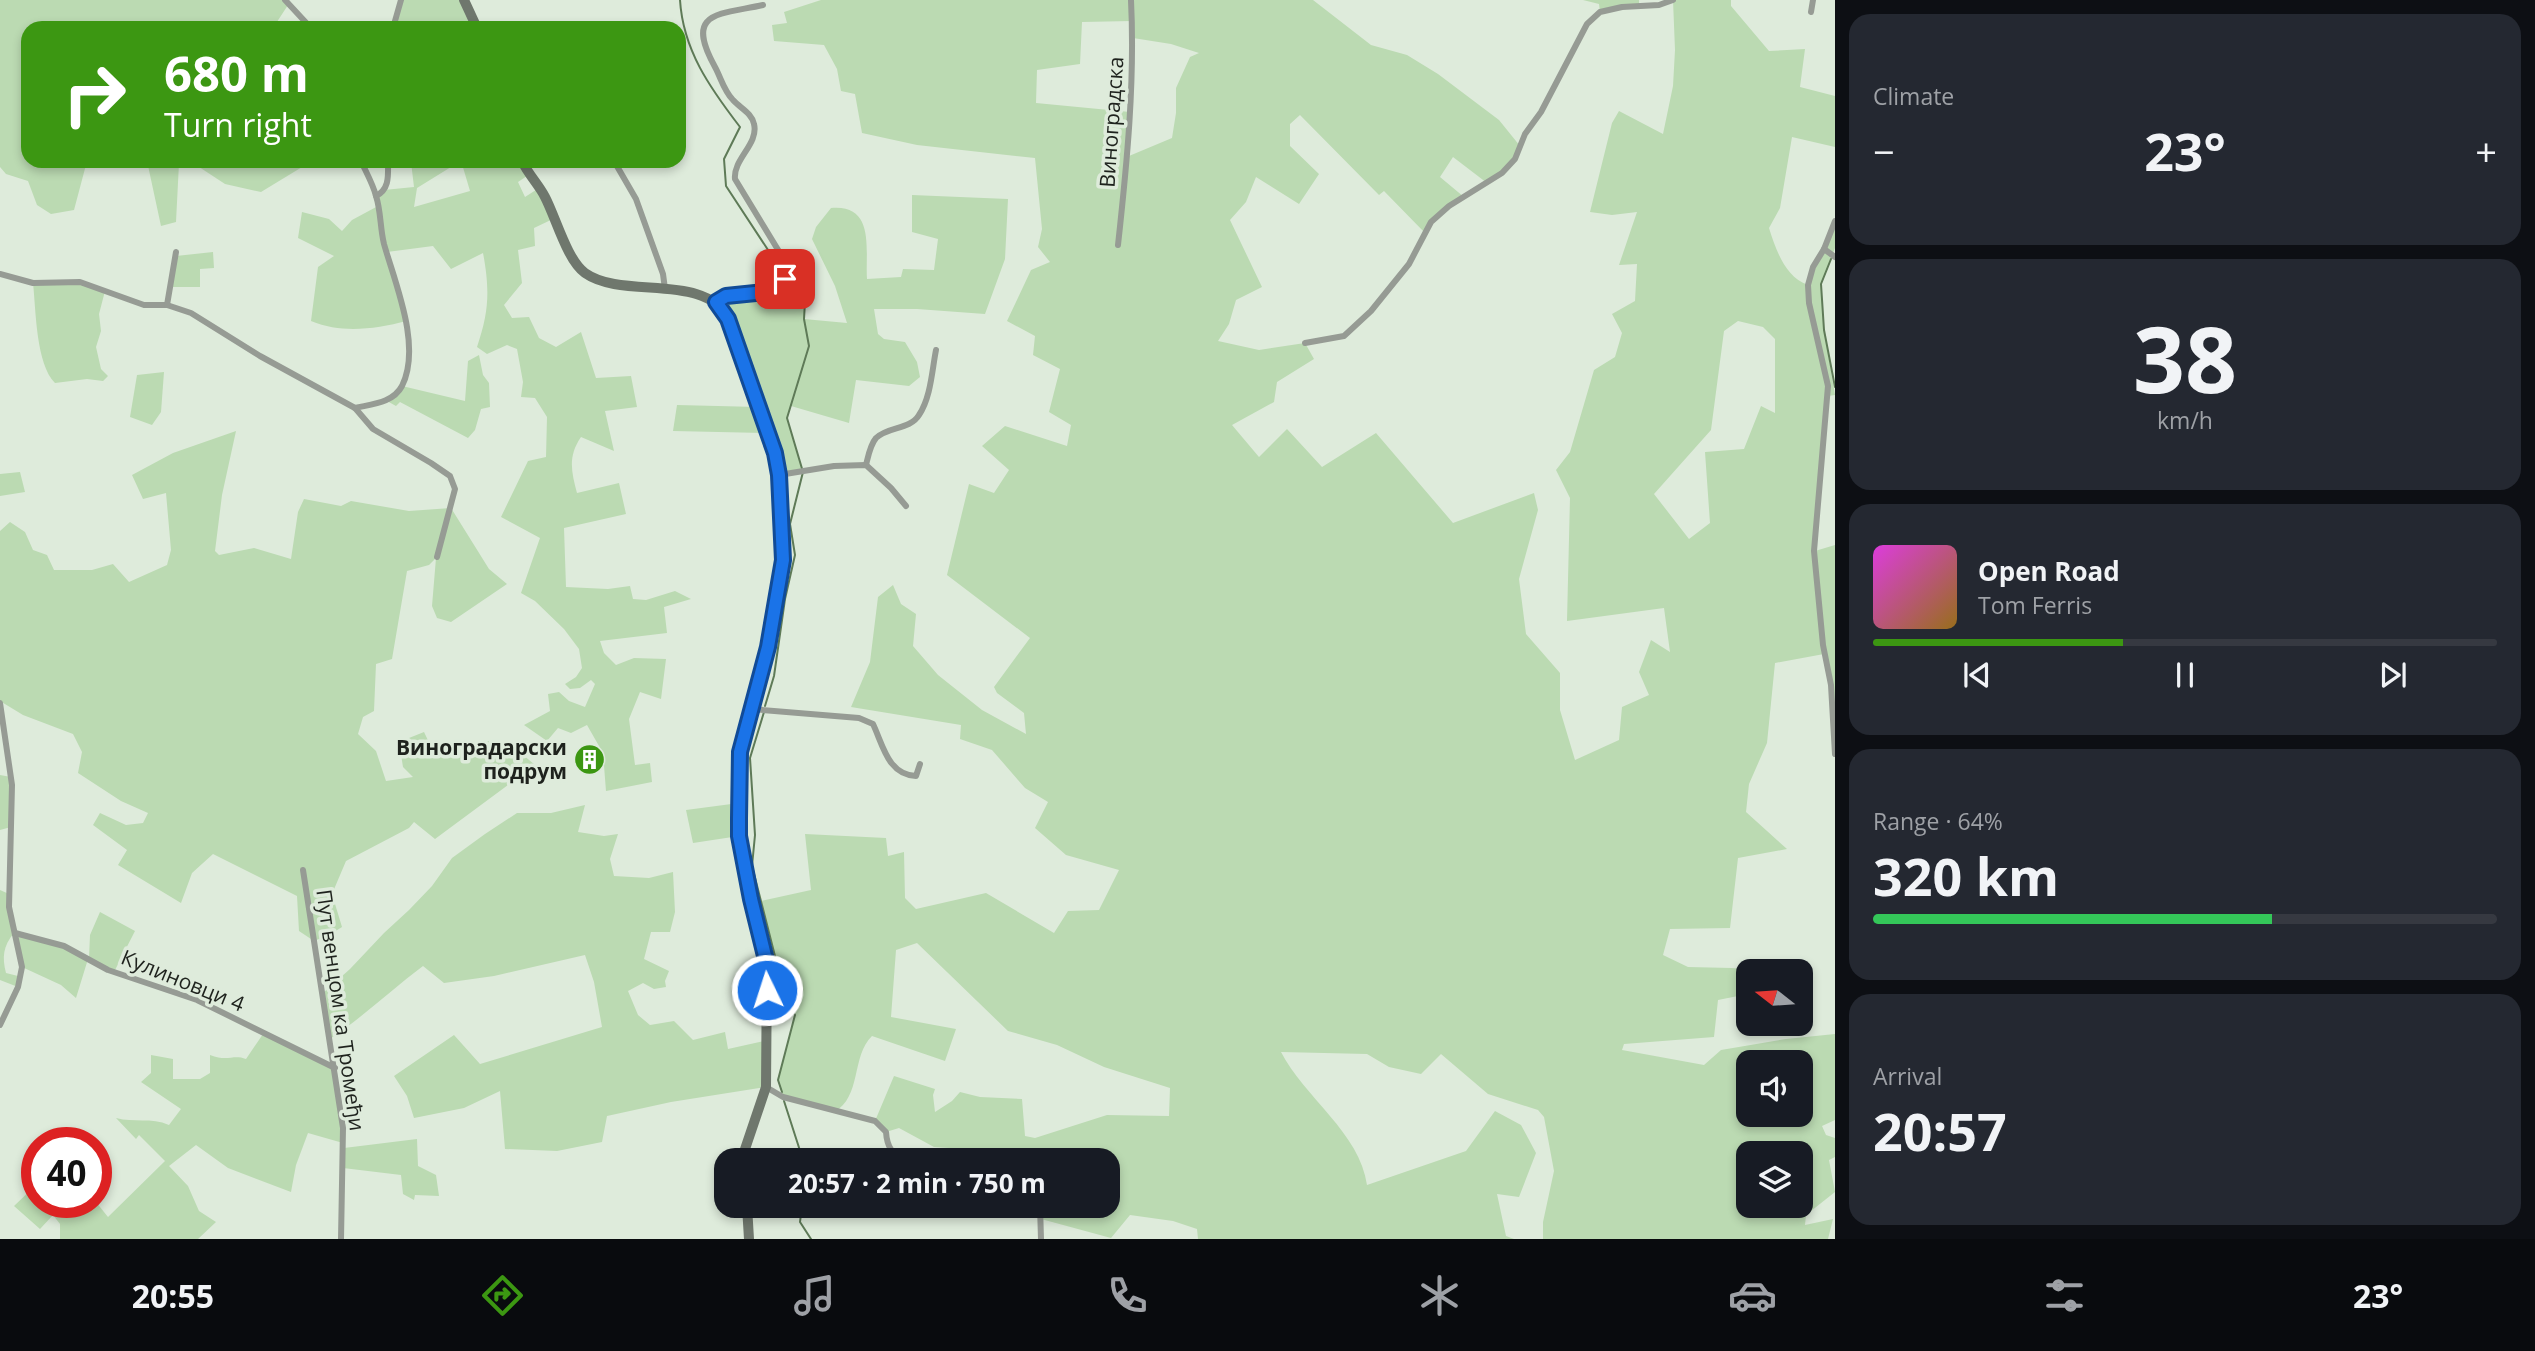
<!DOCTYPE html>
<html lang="en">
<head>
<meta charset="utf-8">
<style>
  :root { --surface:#171b24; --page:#242831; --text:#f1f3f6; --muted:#9ea1a6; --line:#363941; --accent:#3c9712 }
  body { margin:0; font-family:"Open Sans",sans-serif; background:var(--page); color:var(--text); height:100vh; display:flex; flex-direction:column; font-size:26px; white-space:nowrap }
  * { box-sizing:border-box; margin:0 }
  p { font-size:23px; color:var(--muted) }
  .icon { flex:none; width:38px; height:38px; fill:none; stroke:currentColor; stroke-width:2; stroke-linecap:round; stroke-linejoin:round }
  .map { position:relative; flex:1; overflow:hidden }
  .drawer { display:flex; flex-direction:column; gap:14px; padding:14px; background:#0d0f14; width:700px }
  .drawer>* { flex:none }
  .banner { position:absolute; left:21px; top:21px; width:665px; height:147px; border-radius:21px; box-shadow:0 4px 10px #0003; background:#3c9712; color:#fff; overflow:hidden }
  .needle { width:46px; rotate:287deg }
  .tools { position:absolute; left:1736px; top:959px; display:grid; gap:14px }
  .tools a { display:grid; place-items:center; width:77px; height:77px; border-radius:14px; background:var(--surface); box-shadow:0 4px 10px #0003; font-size:35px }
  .speed { position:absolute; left:21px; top:1127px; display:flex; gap:14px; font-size:35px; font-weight:700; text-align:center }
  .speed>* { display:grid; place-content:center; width:91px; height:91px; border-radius:50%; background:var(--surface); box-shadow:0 4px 10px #0003; line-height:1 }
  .speed .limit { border:10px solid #d22; background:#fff; color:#111 }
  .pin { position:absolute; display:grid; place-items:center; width:60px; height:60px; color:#fff; margin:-30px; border-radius:14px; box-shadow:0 4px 10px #0006 }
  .me { position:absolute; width:77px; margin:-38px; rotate:356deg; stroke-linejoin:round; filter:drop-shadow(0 0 5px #0008) }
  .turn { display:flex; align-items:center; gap:24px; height:147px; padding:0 28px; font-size:32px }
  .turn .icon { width:91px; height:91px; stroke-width:2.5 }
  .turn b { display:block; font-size:49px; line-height:60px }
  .big { font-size:52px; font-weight:700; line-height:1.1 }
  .drawer .tile { flex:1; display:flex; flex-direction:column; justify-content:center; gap:10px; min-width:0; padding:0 24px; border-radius:21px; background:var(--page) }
  .drawer .dial { align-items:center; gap:0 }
  .dial b { font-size:91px; line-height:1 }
  .song { display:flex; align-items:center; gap:21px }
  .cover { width:84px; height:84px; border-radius:10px; background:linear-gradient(135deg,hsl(300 70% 55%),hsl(40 70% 35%)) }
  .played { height:7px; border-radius:4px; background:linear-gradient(90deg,var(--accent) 40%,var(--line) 40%) }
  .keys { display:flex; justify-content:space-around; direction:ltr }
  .heat { display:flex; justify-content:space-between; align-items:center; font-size:38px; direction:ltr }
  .charge { height:10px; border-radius:5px; background:linear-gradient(90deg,#34c759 64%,var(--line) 0) }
  .trip { position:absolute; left:714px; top:1148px; width:406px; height:70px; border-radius:21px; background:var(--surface); box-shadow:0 4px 10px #0003; font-weight:700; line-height:70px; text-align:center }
  .dock { display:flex; height:112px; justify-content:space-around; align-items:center; background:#090b0e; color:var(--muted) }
  .dock .icon { width:49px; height:49px }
  .dock .on { color:var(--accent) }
  .dock b { font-size:32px; color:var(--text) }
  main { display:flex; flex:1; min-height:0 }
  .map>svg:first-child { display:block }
  .green { fill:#bbdab2; fill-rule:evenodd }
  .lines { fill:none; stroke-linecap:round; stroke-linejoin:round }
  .stream { stroke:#5e7a57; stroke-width:2 }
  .street { stroke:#969b94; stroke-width:6 }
  .secondary { stroke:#6f776d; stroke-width:10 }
  .route-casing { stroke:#114b97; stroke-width:18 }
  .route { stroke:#1a73e8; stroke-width:12 }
  .labels { text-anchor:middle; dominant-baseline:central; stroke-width:7; stroke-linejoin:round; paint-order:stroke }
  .street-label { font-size:21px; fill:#1e221d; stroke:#deebdb }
  .poi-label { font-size:21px; font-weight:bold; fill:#1e221d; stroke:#deebdb; text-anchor:end }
</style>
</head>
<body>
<main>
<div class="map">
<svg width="1835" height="1239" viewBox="0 0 1835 1239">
  <rect width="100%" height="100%" fill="#deebdb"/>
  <g class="green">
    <polygon points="0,0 285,0 288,5 273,28 28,28 28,161 87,161 74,210 51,214 37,205 28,181 6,174 0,167"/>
    <polygon points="401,0 464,0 477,28 393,28"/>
    <path d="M821 0H1313L1371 45 1407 55 1438 74 1499 120 1520 146 1515 159 1487 183 1453 157 1440 177 1464 197 1431 222 1425 233 1384 191 1379 195 1300 115 1290 124V146L1319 174 1299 204 1256 177 1246 202 1230 220 1262 287 1236 300 1229 324 1218 341 1259 350 1305 343 1314 359 1277 382 1274 402 1232 425 1259 457 1287 429 1322 467 1376 433 1453 523 1534 493 1538 510 1519 579 1526 634 1560 673V710L1575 760 1619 740 1622 707 1649 695 1639 672 1651 640 1670 652 1664 608 1567 621 1570 498 1556 470 1570 452 1594 370 1615 357 1622 333 1612 314 1635 301 1637 264 1619 265 1637 212 1612 215 1590 212 1612 123 1619 111 1663 134 1673 86 1675 50 1673 0H1731V6L1769 51 1805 49 1800 87 1835 96V147L1792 137 1780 208 1769 228C1776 250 1785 277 1808 285L1835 221V248L1821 284 1824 330 1835 395 1828 396 1815 551 1835 545V754L1831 685 1824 654 1775 663 1767 743 1749 784 1746 812 1787 849 1738 858 1730 928 1670 929 1663 955 1688 967 1732 968 1765 971H1748V994L1718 1000 1714 1037 1624 1044 1622 1050 1704 1065 1721 1050 1786 1039 1835 1034V1120L1822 1126 1826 1135 1835 1138V1157L1829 1160 1835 1192 1806 1215 1805 1225 1833 1219 1828 1239H1543V1222L1554 1171 1544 1117 1538 1110 1488 1094 1441 1054 1421 1074 1389 1067 1367 1054 1281 1052C1304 1097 1360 1133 1367 1185L1466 1151 1495 1111 1521 1125 1536 1153 1519 1197 1497 1194 1506 1236 1514 1239H1198L1197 1229 1173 1221 1130 1215 1111 1238 1041 1219 1040 1206H1108V1160H994V1151L934 1147 899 1128 886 1132 875 1121 894 1076 935 1089 933 1095 935 1112 952 1101 960 1092 980 1097 1022 1099 1025 1136 1035 1138 1107 1115 1169 1116 1170 1088 1104 1067 1057 1045 1008 1031 917 943 896 950 891 1017 956 1029 945 1061 872 1036C851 1056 862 1097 834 1112L783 1097 778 1080 795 1015 780 991 776 960 761 901 811 890 805 834 886 838 888 856 904 852 905 898 916 909 986 893 1054 933 1068 911 1099 910 1119 870 1066 855 1035 828 1048 802 1025 788 992 750 960 739 961 725 851 707 870 662 878 597 893 585 901 604 916 614 913 646 938 675 982 710 1026 734 1024 713 997 693 994 687 1030 638 947 575 969 484 994 493 1009 470 982 446 1005 426 1067 446 1071 425 1049 412 1060 369 1033 355 1035 336 1007 321 1031 270 1050 262 1038 247 1042 229 1035 158 917 145 862 133 855 94 841 91 837 69 824 45 774 41 772 25 787 23 784 12ZM1132 21 1133 38 1171 44 1199 53 1190 57 1176 88V113L1172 138 1129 156 1130 112 1036 103 1037 70 1080 64 1082 22ZM1738 321 1763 327 1775 339V413L1761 406 1744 449 1705 452 1710 523 1689 539 1654 494 1711 430 1724 331ZM1748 1062H1801V1115H1748ZM1748 1153H1801V1206H1748Z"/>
    <polygon points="1583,0 1639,0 1639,6 1600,12 1599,4"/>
    <polygon points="147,161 184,161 179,163 176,222 161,226"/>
    <polygon points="190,161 312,161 261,192 225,184"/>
    <path d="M449 161 451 167 417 188 414 207 470 191 462 164 483 161H522L530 174 518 182 525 197 539 188 555 218 534 228 535 246 518 250 522 283 504 305 512 318 529 317 539 338 556 347 581 332 596 378 631 376 637 407 605 411 614 451 581 437C568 456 571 471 577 493L619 483 626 514 564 528 566 587 608 589 630 586 633 599 646 600 675 591 691 599 664 607 667 633 600 641 604 653 616 665 634 658 666 659 661 699 640 692 629 719 635 765 650 763 652 782 606 791 603 753 587 725 571 733 558 728 547 741 524 725 550 711 548 694 559 692 569 701 585 707 595 684 591 680 580 688 570 689 565 684 576 677 582 668 579 649 564 629 535 601 521 593 540 538 501 517 528 461 546 457 547 417 535 398 521 397 523 382 517 349 507 345 487 354 477 347C489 312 490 290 483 253L451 269 433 246 387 252 407 321C374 329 343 334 311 321L318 267 334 256 298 238 302 212 329 219 342 231 352 220 378 206 376 196 384 190 414 187 411 162Z"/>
    <path d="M912 195 1008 199 1005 259 985 314 917 309H874L878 334 884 339 905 342 917 362 920 377 909 386 856 380 849 423 791 406 787 418 803 472 779 475 768 433 673 431 677 405 758 407 720 298 775 291 784 284H806L804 319 847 323 835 286 812 239 816 227 831 208C876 204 865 251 867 279L901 277 903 269 934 270 938 239 912 232Z"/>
    <polygon points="213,252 214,268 200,269 200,287 170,287 176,256"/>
    <path d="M80 282 105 291 99 314 101 331 96 347 101 369 108 376 103 381 87 379 55 383C36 364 36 311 33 283Z"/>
    <polygon points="479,355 483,375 489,383 490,407 481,409 475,430 468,438 400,402 396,406 387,401 402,386 465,401 468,361"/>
    <polygon points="164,372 161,412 152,425 130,417 137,375"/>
    <polygon points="236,431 222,495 215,551 219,555 254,548 291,559 298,512 304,499 341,506 351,501 409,511 451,508 489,569 507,584 451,622 437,618 432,606 436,558 429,565 407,571 392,659 376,664 374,711 363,717 358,734 376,751 386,781 413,777 403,767 399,742 424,732 434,753 486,741 509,743 535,765 435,839 414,822 409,828 346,861 332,894 342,927 331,934 314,941 299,931 297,896 213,854 192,873 181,903 118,865 127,850 93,825 100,813 126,825 143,823 148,813 121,801 78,773 82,752 73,734 23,715 0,701 0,531 10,522 25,532 33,550 47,555 54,570 92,570 113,564 129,582 167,565 171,550 166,493 143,499 132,475 173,453"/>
    <polygon points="20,472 25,492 0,496 0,474"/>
    <polygon points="0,775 11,777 11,827 0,830"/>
    <polygon points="739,803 739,836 693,843 686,810"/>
    <path d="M585 805 578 832 604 836 618 834 610 859 614 876 649 878 673 872 675 912 670 932H651L644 959 669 971 665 981 666 987 654 989 643 983 628 991 638 1015 650 1025 674 1021 693 1040 725 1032 728 1049 768 1040 766 1087 671 1102 607 1116 602 1142 557 1151 505 1149 500 1091 464 1108 414 1118 407 1096 394 1076 454 1035 480 1064 602 1027 594 982 585 955 494 976 444 983 423 966C391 990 363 1017 330 1039L323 993 350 969 384 933 409 910 432 886 452 858 485 834 517 813H551Z"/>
    <path d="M0 890 9 894 15 933 64 946 89 958 90 935 100 912 135 931 114 972 88 959 76 998 61 985 22 967 14 933C3 946 2 957 6 973L22 977 18 987 0 980Z"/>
    <path d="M263 1034 335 1068 343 1143 308 1133 296 1165 291 1192 228 1168 196 1145 169 1166 188 1186 199 1211 216 1222 198 1239H60V1224L53 1215 40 1229 14 1206 37 1184V1202H96L108 1217 165 1161 139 1135 136 1139 116 1118C134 1123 151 1117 169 1125L181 1109 141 1082 151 1073V1055L173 1059V1079H200L210 1073V1055C228 1062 233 1054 246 1059Z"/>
    <polygon points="417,1139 418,1166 436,1175 439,1196 415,1195 414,1200 403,1194 401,1175 343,1168 344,1148"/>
  </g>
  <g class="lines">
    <g class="stream">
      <path d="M680 0C683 50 710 88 740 127L724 159 726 186 772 256 782 261"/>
      <polyline points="1831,259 1821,284 1824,330 1835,387"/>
      <polyline points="765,706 774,676 785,599 795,555 790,524 803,472 787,418 809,346 804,319 806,284 801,271 787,264"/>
      <polyline points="764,712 750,758 755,835 752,866 776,960 780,991 795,1015 778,1080 782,1092"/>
      <polyline points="784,1101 803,1160"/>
      <polyline points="802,1206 800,1222 811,1239"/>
    </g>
    <g class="street">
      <polyline points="285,0 311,28"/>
      <polyline points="1811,12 1813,0"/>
      <polyline points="393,28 401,0"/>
      <polyline points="614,161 636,199 663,274 665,289"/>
      <path d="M376 196C390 189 388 175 388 161"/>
      <polyline points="1835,221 1824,249 1813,267 1808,285 1809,303 1828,386 1814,551 1823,645 1831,685 1835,754"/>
      <path d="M1118 245C1127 163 1135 82 1131 0"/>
      <polyline points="1824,249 1835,257"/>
      <polyline points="0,274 33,283 80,282 144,305 167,305 191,313 260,356 355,408 373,429 431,463 450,476 455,489 437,557"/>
      <path d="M716 302 726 296 775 291 784 284 783 258 735 179C733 159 759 144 754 124 752 113 740 108 733 100 724 91 721 78 715 67 684 11 718 15 763 5"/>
      <polyline points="167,305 176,252"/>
      <polyline points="1305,343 1344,336 1371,311 1409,264 1431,222 1449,206 1502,173 1515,159 1525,134 1541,112 1587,24 1600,12 1622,7 1659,5 1673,0"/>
      <path d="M355 408C372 404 393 403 402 386 422 346 395 283 384 244 380 228 381 211 376 196 373 184 366 172 361 161"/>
      <path d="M866 465C868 457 870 445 876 438 888 426 910 430 919 415 931 397 932 370 936 350"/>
      <polyline points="779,475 834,466 866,465 891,488 906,506"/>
      <polyline points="0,703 12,785 9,907 22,967 18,987 0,1025"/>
      <path d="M751 709 859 718 873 724C883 745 888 775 916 776L920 764"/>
      <polyline points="303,870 343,1128 341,1239"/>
      <polyline points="15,933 64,946 108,970 197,1000 335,1068"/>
      <path d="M766 1087 783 1097 875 1121 886 1132C887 1147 892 1154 905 1160"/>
      <polyline points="1040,1206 1041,1239"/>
    </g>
    <g class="secondary">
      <polyline points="464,0 477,28"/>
      <path d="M522 161C528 174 539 185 545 197 556 218 567 260 585 273 623 300 706 272 728 319L775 453 779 475 783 560 780 583 768 647 740 753 739 836 751 899 767 964 766 1087 743 1155 744 1160"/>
      <polyline points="747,1206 749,1239"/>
    </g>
  </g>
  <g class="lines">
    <defs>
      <polyline id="route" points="767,990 767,964 751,899 739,836 739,819 740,752 768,647 783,560 779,475 775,453 728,319 716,302 726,296 775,291 780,288 785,279"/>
    </defs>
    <use href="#route" class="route-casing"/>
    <use href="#route" class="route"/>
  </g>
  <defs>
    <symbol id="building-disc" viewBox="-11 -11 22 22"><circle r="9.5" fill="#3c9712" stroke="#deebdb"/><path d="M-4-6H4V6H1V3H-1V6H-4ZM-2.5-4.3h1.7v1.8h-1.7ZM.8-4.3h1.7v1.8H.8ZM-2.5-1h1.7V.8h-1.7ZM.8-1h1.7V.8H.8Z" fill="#fff"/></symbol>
  </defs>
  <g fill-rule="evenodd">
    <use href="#building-disc" x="572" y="742" width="35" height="35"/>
  </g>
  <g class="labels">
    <g class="street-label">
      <text transform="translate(1111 122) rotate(-86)">Виноградска</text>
      <text transform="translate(183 980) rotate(22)">Кулиновци 4</text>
      <text transform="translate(341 1010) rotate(82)">Пут венцом ка Тромеђи</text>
    </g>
    <g class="poi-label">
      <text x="567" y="747">Виноградарски<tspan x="567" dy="24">подрум</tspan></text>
    </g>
  </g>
</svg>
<div class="tools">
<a><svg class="needle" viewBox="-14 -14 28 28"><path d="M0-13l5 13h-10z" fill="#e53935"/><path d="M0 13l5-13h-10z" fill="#9ea1a6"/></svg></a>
<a><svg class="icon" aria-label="sound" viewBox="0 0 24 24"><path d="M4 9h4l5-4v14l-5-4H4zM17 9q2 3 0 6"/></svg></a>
<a><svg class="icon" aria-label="layers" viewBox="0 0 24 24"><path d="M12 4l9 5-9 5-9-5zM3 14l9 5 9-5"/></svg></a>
</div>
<div class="speed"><div class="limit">40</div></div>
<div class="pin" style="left:785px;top:279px;background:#d93025"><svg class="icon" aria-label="arrive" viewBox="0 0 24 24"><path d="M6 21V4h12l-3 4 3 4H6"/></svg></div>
<svg class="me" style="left:767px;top:990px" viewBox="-20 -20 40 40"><circle r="17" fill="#1a73e8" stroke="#fff" stroke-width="3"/><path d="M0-11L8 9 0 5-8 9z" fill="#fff"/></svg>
<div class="trip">20:57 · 2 min · 750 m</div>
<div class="banner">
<div class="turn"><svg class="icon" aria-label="right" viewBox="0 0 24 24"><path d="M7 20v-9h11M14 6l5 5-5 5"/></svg><div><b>680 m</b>Turn right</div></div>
</div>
</div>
<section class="drawer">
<div class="tile"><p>Climate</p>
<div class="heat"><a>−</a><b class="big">23°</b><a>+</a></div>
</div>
<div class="tile dial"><b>38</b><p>km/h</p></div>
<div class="tile">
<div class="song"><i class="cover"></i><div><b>Open Road</b><p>Tom Ferris</p></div></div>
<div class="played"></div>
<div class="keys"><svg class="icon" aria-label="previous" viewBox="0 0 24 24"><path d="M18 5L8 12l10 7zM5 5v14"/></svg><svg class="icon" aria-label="pause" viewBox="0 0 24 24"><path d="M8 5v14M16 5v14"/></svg><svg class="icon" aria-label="next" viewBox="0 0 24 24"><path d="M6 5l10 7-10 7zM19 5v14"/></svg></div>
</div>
<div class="tile"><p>Range · 64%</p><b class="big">320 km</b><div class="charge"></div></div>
<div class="tile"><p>Arrival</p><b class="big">20:57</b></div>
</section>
</main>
<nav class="dock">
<b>20:55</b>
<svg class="icon on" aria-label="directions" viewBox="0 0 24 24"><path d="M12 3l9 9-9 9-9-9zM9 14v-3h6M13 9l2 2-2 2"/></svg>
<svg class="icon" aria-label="music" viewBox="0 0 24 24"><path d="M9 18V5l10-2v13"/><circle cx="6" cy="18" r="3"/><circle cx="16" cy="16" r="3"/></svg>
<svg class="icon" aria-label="phone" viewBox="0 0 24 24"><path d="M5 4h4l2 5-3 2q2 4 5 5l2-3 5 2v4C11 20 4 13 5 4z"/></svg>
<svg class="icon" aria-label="climate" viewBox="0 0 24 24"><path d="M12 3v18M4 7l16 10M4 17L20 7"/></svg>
<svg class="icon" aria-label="car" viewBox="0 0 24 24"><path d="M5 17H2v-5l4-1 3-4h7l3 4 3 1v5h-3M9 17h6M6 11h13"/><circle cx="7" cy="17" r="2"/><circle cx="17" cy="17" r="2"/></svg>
<svg class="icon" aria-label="filters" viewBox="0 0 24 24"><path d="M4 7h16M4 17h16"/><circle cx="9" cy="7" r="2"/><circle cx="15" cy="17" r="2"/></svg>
<b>23°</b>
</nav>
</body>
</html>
